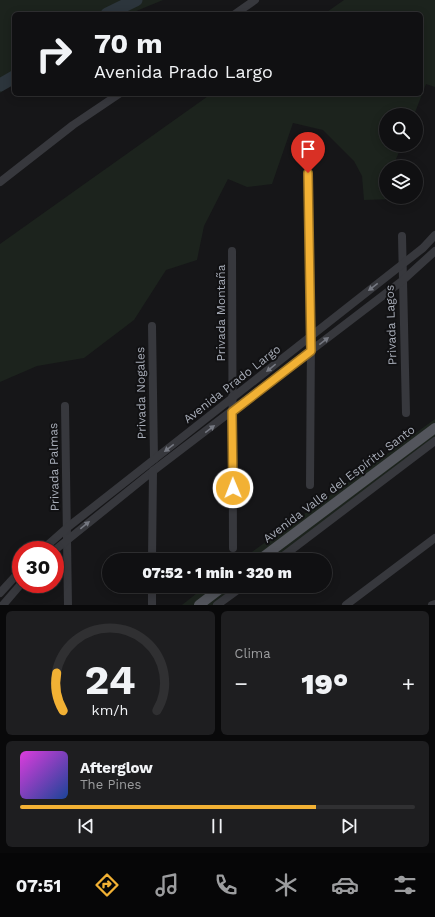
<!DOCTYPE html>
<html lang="es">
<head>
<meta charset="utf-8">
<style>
  :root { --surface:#101012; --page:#1e1e20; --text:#f1f3f6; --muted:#9c9d9f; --line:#303032; --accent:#f2b134 }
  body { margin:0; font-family:"Work Sans",sans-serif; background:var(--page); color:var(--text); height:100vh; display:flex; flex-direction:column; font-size:15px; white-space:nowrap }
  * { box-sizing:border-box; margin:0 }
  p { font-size:13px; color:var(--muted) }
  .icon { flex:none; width:22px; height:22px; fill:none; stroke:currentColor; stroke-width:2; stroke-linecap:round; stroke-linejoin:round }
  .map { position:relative; height:605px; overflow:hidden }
  .drawer { display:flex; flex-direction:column; gap:6px; padding:6px; background:#09090a; flex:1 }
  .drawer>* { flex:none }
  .top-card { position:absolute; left:12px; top:12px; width:411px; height:84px; border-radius:6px; box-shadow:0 2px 10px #0003,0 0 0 1px var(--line); background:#101012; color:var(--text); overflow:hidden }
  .buttons { position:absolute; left:379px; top:108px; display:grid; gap:8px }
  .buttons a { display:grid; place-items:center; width:44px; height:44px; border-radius:50%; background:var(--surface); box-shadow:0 2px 10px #0003,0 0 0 1px var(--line); font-size:20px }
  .speed { position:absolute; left:12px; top:541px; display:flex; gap:8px; font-size:20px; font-weight:700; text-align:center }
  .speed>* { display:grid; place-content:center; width:52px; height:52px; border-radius:50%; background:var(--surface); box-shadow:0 2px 10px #0003,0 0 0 1px var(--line); line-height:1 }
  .speed .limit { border:6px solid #d22; background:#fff; color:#111 }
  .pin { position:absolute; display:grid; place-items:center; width:34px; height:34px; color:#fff; margin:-41px -17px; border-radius:50% 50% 50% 0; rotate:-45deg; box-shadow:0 0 4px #0007 }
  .pin .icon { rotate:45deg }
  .me { position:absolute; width:44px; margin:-22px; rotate:359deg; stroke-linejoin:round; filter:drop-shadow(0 0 3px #0008) }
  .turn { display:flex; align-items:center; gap:14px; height:84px; padding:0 16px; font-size:18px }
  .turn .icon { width:52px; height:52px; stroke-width:2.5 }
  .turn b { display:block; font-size:28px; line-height:34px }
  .big { font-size:30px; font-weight:800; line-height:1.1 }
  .drawer .widget { flex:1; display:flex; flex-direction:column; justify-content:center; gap:6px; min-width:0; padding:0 14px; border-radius:6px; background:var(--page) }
  .drawer .dial { align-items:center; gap:0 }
  .dial svg { height:104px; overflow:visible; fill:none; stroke:var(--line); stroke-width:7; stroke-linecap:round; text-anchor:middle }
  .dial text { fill:var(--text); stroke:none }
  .song { display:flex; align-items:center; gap:12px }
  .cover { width:48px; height:48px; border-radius:6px; background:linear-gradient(135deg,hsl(300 70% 55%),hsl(220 70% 35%)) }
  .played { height:4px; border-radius:2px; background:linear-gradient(90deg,var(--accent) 75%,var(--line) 75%) }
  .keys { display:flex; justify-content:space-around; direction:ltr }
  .heat { display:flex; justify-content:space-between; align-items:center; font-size:22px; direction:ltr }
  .drawer .tiles { flex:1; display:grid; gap:6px; grid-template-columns:1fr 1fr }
  .widget:last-child { grid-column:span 2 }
  .trip { position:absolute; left:102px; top:553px; width:230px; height:40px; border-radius:20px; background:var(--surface); box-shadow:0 2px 10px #0003,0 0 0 1px var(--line); font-weight:800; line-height:40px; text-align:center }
  .tab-bar { display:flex; height:64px; justify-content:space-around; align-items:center; background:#060607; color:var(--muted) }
  .tab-bar .icon { width:28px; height:28px }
  .tab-bar .on { color:var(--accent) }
  .tab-bar b { font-size:18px; color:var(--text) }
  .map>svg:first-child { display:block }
  .green { fill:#1c231d }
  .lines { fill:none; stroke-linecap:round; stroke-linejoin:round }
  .river { stroke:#2c353c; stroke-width:13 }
  .minor { stroke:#37383d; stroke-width:8 }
  .major { stroke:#53555c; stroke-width:10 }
  .oneway { fill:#757881 }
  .route-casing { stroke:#9d7322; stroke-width:10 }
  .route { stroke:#f2b134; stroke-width:7 }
  .labels { text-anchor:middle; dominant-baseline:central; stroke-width:4; stroke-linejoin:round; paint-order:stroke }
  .street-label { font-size:12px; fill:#a8adb8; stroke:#111113 }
</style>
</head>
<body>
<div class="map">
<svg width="435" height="605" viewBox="0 0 435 605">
  <rect width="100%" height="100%" fill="#161618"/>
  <g class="green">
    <polygon points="0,0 163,0 129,14 14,14 14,82 0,93"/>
    <polygon points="344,0 435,0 435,87 426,84 414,115 386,115 386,145 402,145 396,159 396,167 386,167 386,197 394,197 394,199 364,200 362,176 354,161 323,130 293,123 272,184 247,187 228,179 204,226 197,260 166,270 134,320 84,358 37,366 0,382 0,244 211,94 421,94 421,14 324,14"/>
    <polygon points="435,419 435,441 278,560 241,560"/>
    <polygon points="206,586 243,586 217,605 182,605"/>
  </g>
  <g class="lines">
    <g class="river">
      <polyline points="107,14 136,0"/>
      <polyline points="0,85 14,77"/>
    </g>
    <g class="minor">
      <polyline points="235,14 255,0"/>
      <polyline points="308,173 311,336 310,485"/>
      <polyline points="0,182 73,125 119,94"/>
      <polyline points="402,236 406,413"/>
      <polyline points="232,251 233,548"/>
      <polyline points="152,326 154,459"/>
      <polyline points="65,406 68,605"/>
      <polyline points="42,550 68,527 423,248 435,235"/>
      <polyline points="55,550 153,471 402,281 435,251"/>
      <polyline points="152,560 153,471"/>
      <polyline points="278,560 435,441"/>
      <polyline points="0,593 21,570"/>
      <polyline points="152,604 152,586"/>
      <polyline points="3,605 21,584"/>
      <polyline points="217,605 243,586"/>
      <polyline points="346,605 435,538"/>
      <polyline points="432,605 435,604"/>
    </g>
    <g class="major">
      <polyline points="259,560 435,428"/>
      <polyline points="199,605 224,586"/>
    </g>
  </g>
  <defs><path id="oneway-solid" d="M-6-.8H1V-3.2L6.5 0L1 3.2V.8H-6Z"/></defs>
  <g class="oneway">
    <use href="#oneway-solid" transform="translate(373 287) rotate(142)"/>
    <use href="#oneway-solid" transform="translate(324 341) rotate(-38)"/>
    <use href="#oneway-solid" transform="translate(271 368) rotate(141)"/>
    <use href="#oneway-solid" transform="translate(210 429) rotate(-37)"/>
    <use href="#oneway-solid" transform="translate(169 448) rotate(143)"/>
    <use href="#oneway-solid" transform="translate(85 525) rotate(-39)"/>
  </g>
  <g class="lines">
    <defs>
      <polyline id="route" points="233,488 232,412 311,351 308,173"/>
    </defs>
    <use href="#route" class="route-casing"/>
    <use href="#route" class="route"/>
  </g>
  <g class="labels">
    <g class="street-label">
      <text transform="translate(221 313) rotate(-90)">Privada Montaña</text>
      <text transform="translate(391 325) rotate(-92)">Privada Lagos</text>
      <text transform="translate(232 384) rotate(-38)">Avenida Prado Largo</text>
      <text transform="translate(141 393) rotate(-91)">Privada Nogales</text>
      <text transform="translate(54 467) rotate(-91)">Privada Palmas</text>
      <text transform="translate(339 484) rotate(-37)">Avenida Valle del Espíritu Santo</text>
    </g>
  </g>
</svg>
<div class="buttons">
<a><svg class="icon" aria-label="search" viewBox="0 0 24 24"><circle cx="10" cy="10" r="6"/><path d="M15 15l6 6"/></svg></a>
<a><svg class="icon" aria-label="layers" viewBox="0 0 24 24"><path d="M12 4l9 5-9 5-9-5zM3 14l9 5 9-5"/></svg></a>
</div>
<div class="speed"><div class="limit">30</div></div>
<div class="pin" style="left:308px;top:173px;background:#d93025"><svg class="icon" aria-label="arrive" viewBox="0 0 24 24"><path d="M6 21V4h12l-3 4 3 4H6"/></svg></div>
<svg class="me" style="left:233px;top:488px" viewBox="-20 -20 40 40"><circle r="17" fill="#f2b134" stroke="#fff" stroke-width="3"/><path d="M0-11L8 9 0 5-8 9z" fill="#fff"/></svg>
<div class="trip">07:52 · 1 min · 320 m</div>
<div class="top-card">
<div class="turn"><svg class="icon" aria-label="right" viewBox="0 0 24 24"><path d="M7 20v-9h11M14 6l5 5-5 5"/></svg><div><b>70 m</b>Avenida Prado Largo</div></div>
</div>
</div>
<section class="drawer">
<div class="tiles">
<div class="widget dial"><svg viewBox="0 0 100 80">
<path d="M14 69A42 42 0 1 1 86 69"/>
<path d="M14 69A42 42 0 0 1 9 40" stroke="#f2b134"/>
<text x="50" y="56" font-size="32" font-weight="700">24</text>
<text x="50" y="72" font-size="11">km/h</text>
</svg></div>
<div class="widget"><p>Clima</p>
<div class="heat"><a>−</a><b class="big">19°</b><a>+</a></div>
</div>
<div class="widget">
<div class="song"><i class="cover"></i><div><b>Afterglow</b><p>The Pines</p></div></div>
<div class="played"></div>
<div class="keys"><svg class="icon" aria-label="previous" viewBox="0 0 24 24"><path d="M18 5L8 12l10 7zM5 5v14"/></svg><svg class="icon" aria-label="pause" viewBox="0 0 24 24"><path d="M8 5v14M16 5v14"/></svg><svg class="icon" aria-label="next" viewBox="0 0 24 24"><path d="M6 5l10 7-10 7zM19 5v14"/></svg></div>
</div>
</div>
</section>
<nav class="tab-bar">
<b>07:51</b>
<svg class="icon on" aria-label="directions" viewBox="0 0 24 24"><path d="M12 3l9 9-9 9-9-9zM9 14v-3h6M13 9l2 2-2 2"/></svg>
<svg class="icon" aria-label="music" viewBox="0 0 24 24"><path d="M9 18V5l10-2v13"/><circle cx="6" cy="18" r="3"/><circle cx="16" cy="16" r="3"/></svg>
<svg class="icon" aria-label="phone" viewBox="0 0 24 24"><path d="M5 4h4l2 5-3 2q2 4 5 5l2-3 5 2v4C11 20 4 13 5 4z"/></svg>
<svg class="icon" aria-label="climate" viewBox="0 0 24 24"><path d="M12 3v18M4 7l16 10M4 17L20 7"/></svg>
<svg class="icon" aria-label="car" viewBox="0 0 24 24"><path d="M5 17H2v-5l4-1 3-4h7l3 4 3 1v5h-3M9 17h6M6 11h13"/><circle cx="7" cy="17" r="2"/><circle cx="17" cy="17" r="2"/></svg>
<svg class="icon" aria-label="filters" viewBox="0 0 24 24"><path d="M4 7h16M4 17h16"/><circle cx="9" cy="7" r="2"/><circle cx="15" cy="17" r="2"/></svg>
</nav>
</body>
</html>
